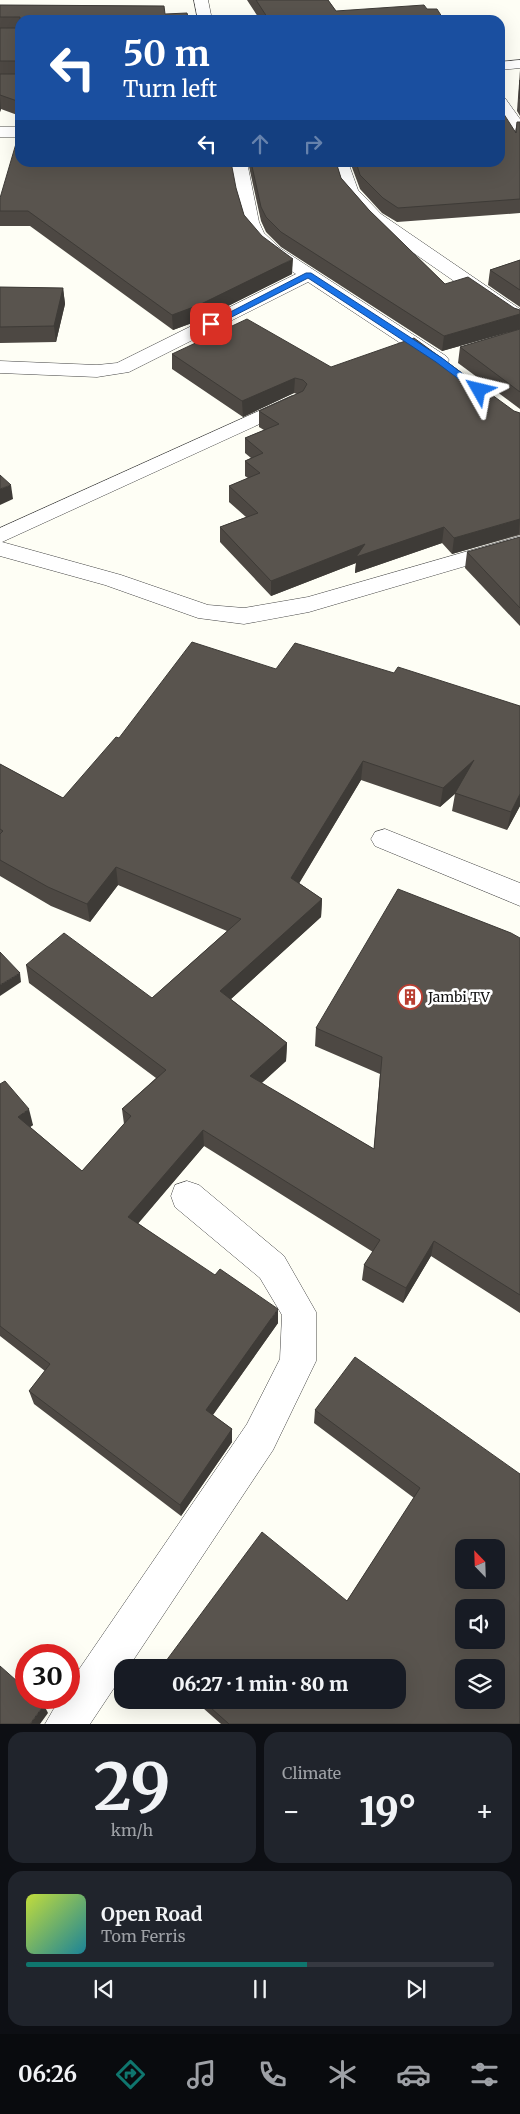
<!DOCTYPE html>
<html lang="en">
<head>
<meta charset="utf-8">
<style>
  :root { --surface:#171b24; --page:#20242c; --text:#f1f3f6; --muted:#9ea1a6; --line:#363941; --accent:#0f766e }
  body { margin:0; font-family:Merriweather,serif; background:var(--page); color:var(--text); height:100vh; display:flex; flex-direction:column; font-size:19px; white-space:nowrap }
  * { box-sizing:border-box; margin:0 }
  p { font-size:16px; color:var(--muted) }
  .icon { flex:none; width:28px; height:28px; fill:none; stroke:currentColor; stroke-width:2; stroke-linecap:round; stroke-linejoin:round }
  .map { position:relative; height:1724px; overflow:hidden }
  .panel { display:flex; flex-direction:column; gap:8px; padding:8px; background:#0d0f14; flex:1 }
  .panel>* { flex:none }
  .banner { position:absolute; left:15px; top:15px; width:490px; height:152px; border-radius:15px; box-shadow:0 5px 20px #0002; background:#1a4fa0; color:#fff; overflow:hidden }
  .needle { width:32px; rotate:337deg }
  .tools { position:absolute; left:455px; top:1539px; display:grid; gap:10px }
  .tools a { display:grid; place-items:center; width:50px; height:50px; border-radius:10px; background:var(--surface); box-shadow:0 5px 20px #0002; font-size:25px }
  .speed { position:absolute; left:15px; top:1644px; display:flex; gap:10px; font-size:25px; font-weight:700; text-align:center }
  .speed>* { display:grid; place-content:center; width:65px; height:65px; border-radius:50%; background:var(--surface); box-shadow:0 5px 20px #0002; line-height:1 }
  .speed .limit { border:8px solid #d22; background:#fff; color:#111 }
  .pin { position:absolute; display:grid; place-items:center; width:42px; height:42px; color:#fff; margin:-21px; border-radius:10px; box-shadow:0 2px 8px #0006 }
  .me { position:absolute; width:55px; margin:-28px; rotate:307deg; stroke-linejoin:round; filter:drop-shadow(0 0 4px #0008) }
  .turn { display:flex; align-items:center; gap:18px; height:105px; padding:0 25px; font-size:22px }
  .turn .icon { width:65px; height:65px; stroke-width:2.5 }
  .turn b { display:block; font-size:35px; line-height:42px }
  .lanes { display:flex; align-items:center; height:48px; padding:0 25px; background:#0003; justify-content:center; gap:25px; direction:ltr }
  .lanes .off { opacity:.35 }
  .big { font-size:38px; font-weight:800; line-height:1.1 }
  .panel .widget { flex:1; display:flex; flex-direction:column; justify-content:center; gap:8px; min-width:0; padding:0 18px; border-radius:15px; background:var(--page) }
  .panel .dial { align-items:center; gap:0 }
  .dial b { font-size:65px; line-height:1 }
  .song { display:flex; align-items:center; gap:15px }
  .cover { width:60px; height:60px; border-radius:8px; background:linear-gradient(135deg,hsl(70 70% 55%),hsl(190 70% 35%)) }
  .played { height:5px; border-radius:2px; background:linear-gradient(90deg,var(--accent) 60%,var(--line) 60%) }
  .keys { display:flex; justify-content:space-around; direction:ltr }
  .heat { display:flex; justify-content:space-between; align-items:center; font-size:28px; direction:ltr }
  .panel .tiles { flex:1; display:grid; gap:8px; grid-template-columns:1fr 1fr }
  .widget:last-child { grid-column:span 2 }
  .trip { position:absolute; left:114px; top:1659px; width:292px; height:50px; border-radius:15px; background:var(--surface); box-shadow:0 5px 20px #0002; font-weight:800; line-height:50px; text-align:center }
  .tabs { display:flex; height:80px; justify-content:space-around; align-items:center; background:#090b0e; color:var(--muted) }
  .tabs .icon { width:35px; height:35px }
  .tabs .active { color:var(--accent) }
  .tabs b { font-size:22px; color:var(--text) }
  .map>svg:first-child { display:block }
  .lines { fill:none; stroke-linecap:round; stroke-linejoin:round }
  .minor-casing { stroke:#444; stroke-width:1 }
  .minor { fill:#fff; fill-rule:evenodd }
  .wall { fill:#4d4843 }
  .shaded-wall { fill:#3e3b37 }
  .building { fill:#59544e; stroke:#3e3b37; fill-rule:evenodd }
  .route { fill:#1a73e8; stroke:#114b97 }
  .labels { text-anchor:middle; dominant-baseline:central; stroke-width:5; stroke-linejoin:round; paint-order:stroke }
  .poi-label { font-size:14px; fill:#111; stroke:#fff; text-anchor:start }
</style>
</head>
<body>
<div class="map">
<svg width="520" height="1724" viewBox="0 0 520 1724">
  <rect width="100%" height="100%" fill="#fefef5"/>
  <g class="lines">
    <defs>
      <g id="minor">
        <polygon points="194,0 208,0 212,20 198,20"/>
        <polygon points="520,60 520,68 500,70 500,62"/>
        <polygon points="500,96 505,98 520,119 520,136 514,134 500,113"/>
        <rect x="0" y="127" width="20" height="10"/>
        <path d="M231 162H247L259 222 264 233 280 248 446 356 449 360 446 364H432L308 282 129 372 97 377 0 373V361L97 365 117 363 296 274C238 236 242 228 231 162Z"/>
        <polygon points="332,162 348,162 358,190 381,214 520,309 520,324 513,322 369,222 342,191"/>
        <polygon points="292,396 299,398 302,402 299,406 2,542 121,575 208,605 244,608 308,597 520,536 520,550 309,612 244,624 198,618 105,585 0,556 0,528"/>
        <polygon points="385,829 520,883 520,906 375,846 371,839 375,832"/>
        <polygon points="187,1181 199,1185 284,1256 316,1312 316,1361 273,1450 128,1668 122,1668 122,1676 90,1724 45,1724 60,1698 69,1698 69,1684 247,1424 280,1359 282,1315 260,1278 175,1207 171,1196 175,1185"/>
      </g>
    </defs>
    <use href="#minor" class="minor-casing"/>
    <use href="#minor" class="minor"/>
  </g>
  <g class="wall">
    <polygon points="247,0 328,0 336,11 427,9 444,20 260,20"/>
    <polygon points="0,5 164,6 20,20 20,116 1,109 0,112"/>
    <polygon points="520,70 520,116 517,111"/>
    <polygon points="517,122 520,122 520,213 397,222 382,213 360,189 350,162 500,162 515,132"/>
    <polygon points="248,162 336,162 341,178 369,210 445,284 514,308 520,310 520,329 442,351 281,247 266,232 261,221"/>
    <polygon points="236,188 244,215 292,274 200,320 173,330 30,226 0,226 0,198"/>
    <polygon points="520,260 520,307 488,285 490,270"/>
    <polygon points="0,287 63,288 65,304 56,342 0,343"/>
    <polygon points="520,329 520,409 458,363 460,347"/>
    <polygon points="172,354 331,367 520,413 520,535 452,554 442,543 355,573 356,563 271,596 220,542 220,527 246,517 229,502 229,486 248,478 245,476 245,461 251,458 245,453 245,438 264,430 259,427 259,411 297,394 294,393 243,417 172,369"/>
    <polygon points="520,537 520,626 465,568 467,552"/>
    <polygon points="276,669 394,673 520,706 520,806 507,830 452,811 455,794 440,807 361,780 299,883 322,899 321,917 231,999 287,1043 286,1061 261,1083 374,1149 380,1074 315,1046 316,1028 520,938 520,1313 431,1256 403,1303 362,1280 364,1265 373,1252 204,1146 138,1223 278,1323 213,1415 232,1429 232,1442 181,1516 34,1404 29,1391 45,1371 0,1336 0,1084 33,1125 30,1127 82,1171 124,1124 122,1109 156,1078 29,983 26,965 152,998 227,931 118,885 90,922 51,906 0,876 0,764 63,798 119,738"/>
    <polygon points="315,1410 520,1474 520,1724 221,1724 194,1700 398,1700 398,1668 164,1668 163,1665 347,1601 414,1498 314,1423"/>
  </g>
  <g class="shaded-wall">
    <polygon points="0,97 1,109 0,112"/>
    <polygon points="293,259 292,274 200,320 173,330 172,315"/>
    <polygon points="63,288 65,304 56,342 54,326"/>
    <polygon points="520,314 520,329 442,351 444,336"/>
    <polygon points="295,378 294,393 243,417 242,401"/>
    <polygon points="11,485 13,499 0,505 0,489"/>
    <polygon points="520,519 519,534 452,554 454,538"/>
    <polygon points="444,527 442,543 355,573 356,563 271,596 271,581 365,544"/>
    <polygon points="474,760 471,779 440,807 443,788"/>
    <polygon points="363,761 361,780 291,897 291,878"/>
    <polygon points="520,794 520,806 507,830 511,812"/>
    <polygon points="116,867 118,885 90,922 87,904"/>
    <polygon points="322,899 321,917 221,1008 220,991"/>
    <polygon points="20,973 21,982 0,996 0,985"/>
    <polygon points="287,1043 286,1061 250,1094 250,1076"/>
    <polygon points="29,1109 33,1125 22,1133 18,1117"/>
    <polygon points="203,1130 204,1146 131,1232 128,1217"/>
    <polygon points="434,1241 431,1256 403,1303 406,1288"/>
    <polygon points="278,1309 278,1323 207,1423 206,1410"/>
    <polygon points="232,1429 232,1442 181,1516 180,1505"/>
    <polygon points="44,1705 48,1713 40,1724 30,1724"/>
  </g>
  <g class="building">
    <polygon points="256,0 328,0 336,11 424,5 427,9 437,9 444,20 269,20"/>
    <polygon points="0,5 164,6 165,14 187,13 189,20 20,20 20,102 0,95 0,74 20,74 20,61 0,61 0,28 20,28 20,17 0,17"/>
    <polygon points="520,80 520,99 519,97"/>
    <polygon points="500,108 516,133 517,122 520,122 520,199 398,208 383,198 360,175 356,162 500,162"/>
    <polygon points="20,130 20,162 231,162 236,188 244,215 262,236 293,259 199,305 172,315 28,211 0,211 0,198"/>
    <polygon points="251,162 336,162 341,178 369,210 445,284 468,277 514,308 520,310 520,314 444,336 281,232 266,217 261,207"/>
    <polygon points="520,260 520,290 490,270"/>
    <polygon points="0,287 63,288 54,326 0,327"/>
    <polygon points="247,319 331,367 414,338 514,411 520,413 520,519 454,538 444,527 356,557 365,544 271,581 220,527 258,513 229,486 260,473 245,461 263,453 245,438 279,424 259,411 303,391 307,384 303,380 295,378 242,401 172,354"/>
    <polygon points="520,329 520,392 460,347"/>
    <polygon points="0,475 11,485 0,489"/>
    <polygon points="520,537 520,608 467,552"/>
    <polygon points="192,642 276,669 295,643 394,673 398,667 520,706 520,794 511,812 455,793 474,760 443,788 363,761 291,878 322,899 220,991 287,1043 250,1076 374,1149 382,1057 316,1028 398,889 511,933 520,938 520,1295 434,1241 406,1288 364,1265 380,1240 203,1130 128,1217 215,1275 220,1269 278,1309 206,1410 232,1429 180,1505 29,1391 50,1364 0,1326 0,1084 5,1081 29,1109 18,1117 82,1171 131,1116 122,1109 166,1070 26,965 64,933 152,998 241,919 116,867 87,904 48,887 0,860 0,834 3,831 0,829 0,764 63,798 116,737 119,738"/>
    <polygon points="0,952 20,973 0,985"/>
    <path d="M355 1357 520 1474V1724H229L202 1700H398V1668H166L163 1665 262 1532 347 1601 420 1488 315 1410ZM464 1548H496V1580H464ZM464 1608H496V1640H464ZM464 1668H496V1700H464Z"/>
    <polygon points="0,1666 26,1689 26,1698 35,1698 44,1705 30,1724 0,1724"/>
  </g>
  <polygon class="route" points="306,273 311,273 442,358 484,390 476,392 436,362 308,278 214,326 207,324"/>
  <defs>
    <symbol id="building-ring" viewBox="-11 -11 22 22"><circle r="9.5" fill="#fff" stroke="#b93e31" stroke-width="1.5"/><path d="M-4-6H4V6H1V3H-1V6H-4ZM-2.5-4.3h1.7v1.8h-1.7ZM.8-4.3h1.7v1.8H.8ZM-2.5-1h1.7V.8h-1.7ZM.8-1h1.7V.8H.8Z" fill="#b93e31"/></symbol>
  </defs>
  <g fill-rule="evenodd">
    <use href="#building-ring" x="396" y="983" width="28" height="28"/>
  </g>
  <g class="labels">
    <g class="poi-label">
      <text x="428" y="997">Jambi TV</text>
    </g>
  </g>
</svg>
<div class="tools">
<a><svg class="needle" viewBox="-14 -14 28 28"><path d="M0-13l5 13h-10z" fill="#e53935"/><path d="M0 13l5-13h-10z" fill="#9ea1a6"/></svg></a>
<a><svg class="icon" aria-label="sound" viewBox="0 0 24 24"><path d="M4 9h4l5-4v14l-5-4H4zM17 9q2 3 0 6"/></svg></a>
<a><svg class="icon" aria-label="layers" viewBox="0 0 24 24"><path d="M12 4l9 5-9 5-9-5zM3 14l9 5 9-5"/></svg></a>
</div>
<div class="speed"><div class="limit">30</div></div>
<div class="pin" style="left:211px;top:324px;background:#d93025"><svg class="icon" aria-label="arrive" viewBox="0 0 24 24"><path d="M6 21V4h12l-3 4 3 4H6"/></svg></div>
<svg class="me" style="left:479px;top:390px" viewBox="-20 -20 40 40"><path d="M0-17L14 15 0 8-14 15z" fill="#1a73e8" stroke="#fff" stroke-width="4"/></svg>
<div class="trip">06:27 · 1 min · 80 m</div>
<div class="banner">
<div class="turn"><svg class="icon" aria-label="left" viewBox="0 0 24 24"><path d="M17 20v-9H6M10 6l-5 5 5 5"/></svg><div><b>50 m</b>Turn left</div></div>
<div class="lanes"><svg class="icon" aria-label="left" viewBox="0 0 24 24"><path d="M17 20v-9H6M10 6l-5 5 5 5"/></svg><svg class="icon off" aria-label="ahead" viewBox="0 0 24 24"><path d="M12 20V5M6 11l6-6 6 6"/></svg><svg class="icon off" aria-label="right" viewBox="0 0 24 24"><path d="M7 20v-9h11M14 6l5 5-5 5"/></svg></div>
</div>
</div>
<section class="panel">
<div class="tiles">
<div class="widget dial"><b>29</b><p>km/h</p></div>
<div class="widget"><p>Climate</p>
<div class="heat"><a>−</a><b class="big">19°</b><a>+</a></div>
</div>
<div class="widget">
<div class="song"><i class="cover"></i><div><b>Open Road</b><p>Tom Ferris</p></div></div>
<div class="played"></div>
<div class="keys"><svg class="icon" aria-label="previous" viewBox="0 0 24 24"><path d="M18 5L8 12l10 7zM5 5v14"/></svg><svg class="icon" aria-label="pause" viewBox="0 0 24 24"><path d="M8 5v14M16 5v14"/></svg><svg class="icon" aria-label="next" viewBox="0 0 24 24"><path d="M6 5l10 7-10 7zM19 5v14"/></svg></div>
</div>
</div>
</section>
<nav class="tabs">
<b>06:26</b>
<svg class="icon active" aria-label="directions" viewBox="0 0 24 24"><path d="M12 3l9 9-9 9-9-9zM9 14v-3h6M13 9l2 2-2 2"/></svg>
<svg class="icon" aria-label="music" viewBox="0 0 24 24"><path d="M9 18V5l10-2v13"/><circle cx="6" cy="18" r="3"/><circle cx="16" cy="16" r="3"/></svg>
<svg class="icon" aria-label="phone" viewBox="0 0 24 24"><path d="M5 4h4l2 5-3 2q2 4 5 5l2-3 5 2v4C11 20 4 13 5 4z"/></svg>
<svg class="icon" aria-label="climate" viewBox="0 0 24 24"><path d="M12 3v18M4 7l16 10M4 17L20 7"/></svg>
<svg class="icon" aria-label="car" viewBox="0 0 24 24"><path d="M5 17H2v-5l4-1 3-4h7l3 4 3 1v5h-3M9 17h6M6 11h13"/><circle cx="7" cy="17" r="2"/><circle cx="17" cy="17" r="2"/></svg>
<svg class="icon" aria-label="filters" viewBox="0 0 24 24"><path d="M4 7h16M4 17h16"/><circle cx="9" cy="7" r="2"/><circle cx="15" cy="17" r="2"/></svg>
</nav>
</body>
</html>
